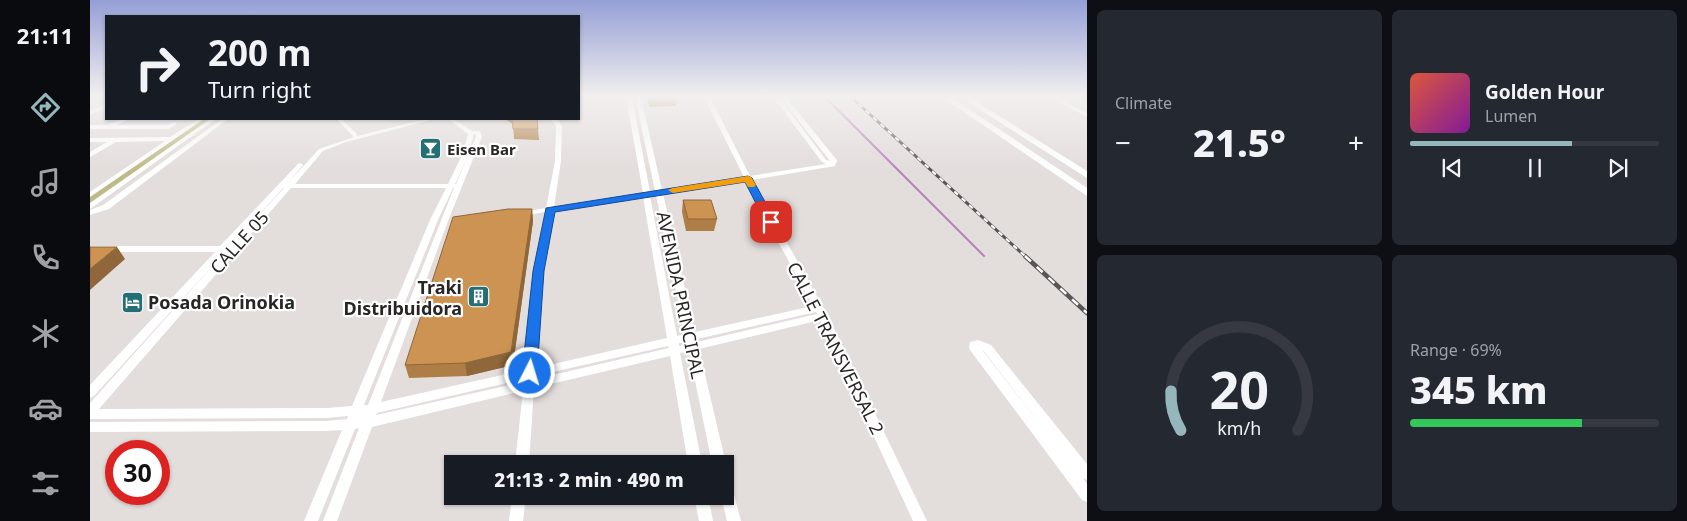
<!DOCTYPE html>
<html lang="en">
<head>
<meta charset="utf-8">
<style>
  :root { --surface:#171b24; --page:#242831; --text:#f1f3f6; --muted:#9ea1a6; --line:#363941; --accent:#95b7bc }
  body { margin:0; font-family:"Noto Sans",sans-serif; background:var(--page); color:var(--text); height:100vh; display:flex; flex-direction:column; font-size:19px; white-space:nowrap }
  * { box-sizing:border-box; margin:0 }
  p { font-size:16px; color:var(--muted) }
  .icon { flex:none; width:28px; height:28px; fill:none; stroke:currentColor; stroke-width:2; stroke-linecap:round; stroke-linejoin:round }
  .map { position:relative; flex:1; overflow:hidden }
  .side { display:flex; flex-direction:column; gap:10px; padding:10px; background:#0d0f14; width:600px }
  .side>* { flex:none }
  .guide { position:absolute; left:15px; top:15px; width:475px; height:105px; border-radius:0px; box-shadow:0 1px 4px #0004; background:#171b24; color:var(--text); overflow:hidden }
  .speed { position:absolute; left:15px; top:440px; display:flex; gap:10px; font-size:25px; font-weight:700; text-align:center }
  .speed>* { display:grid; place-content:center; width:65px; height:65px; border-radius:50%; background:var(--surface); box-shadow:0 1px 4px #0004; line-height:1 }
  .speed .limit { border:8px solid #d22; background:#fff; color:#111 }
  .pin { position:absolute; display:grid; place-items:center; width:42px; height:42px; color:#fff; margin:-21px; border-radius:10px; box-shadow:0 2px 8px #0006 }
  .me { position:absolute; width:55px; margin:-28px; rotate:5deg; stroke-linejoin:round; filter:drop-shadow(0 0 4px #0008) }
  .turn { display:flex; align-items:center; gap:18px; height:105px; padding:0 20px; font-size:22px }
  .turn .icon { width:65px; height:65px; stroke-width:2.5 }
  .turn b { display:block; font-size:35px; line-height:42px }
  .big { font-size:38px; font-weight:800; line-height:1.1 }
  .side .widget { flex:1; display:flex; flex-direction:column; justify-content:center; gap:8px; min-width:0; padding:0 18px; border-radius:8px; background:var(--page) }
  .side .dial { align-items:center; gap:0 }
  .dial svg { height:130px; overflow:visible; fill:none; stroke:var(--line); stroke-width:7; stroke-linecap:round; text-anchor:middle }
  .dial text { fill:var(--text); stroke:none }
  .song { display:flex; align-items:center; gap:15px }
  .cover { width:60px; height:60px; border-radius:8px; background:linear-gradient(135deg,hsl(10 70% 55%),hsl(290 70% 35%)) }
  .played { height:5px; border-radius:2px; background:linear-gradient(90deg,var(--accent) 65%,var(--line) 65%) }
  .keys { display:flex; justify-content:space-around; direction:ltr }
  .heat { display:flex; justify-content:space-between; align-items:center; font-size:28px; direction:ltr }
  .charge { height:8px; border-radius:4px; background:linear-gradient(90deg,#34c759 69%,var(--line) 0) }
  .side .tiles { flex:1; display:grid; gap:10px; grid-template-columns:repeat(2,1fr) }
  .trip { position:absolute; left:354px; top:455px; width:290px; height:50px; border-radius:0px; background:var(--surface); box-shadow:0 1px 4px #0004; font-weight:800; line-height:50px; text-align:center }
  main { display:flex; flex:1; min-height:0 }
  .dock { display:flex; flex-direction:column; width:90px; justify-content:space-around; align-items:center; background:#090b0e; color:var(--muted) }
  .dock .icon { width:35px; height:35px }
  .dock .current { color:var(--accent) }
  .dock b { font-size:22px; color:var(--text) }
  .map>svg:first-child { display:block }
  .green { fill:#c0ba88 }
  .lines { fill:none; stroke-linecap:round; stroke-linejoin:round }
  .stream { stroke:#b980bc; stroke-width:2 }
  .minor { fill:#fff; fill-rule:evenodd }
  .highway { fill:#fff; fill-rule:evenodd }
  .rail-far1-casing { stroke:#595555; stroke-width:3 }
  .rail-casing { stroke:#595555; stroke-width:4.5 }
  .rail-far1 { stroke:#fff; stroke-width:2; stroke-dasharray:5; stroke-linecap:butt }
  .rail { stroke:#fff; stroke-width:2.5; stroke-dasharray:8; stroke-linecap:butt }
  .wall { fill:#af7e47 }
  .shaded-wall { fill:#8f673a }
  .building { fill:#cc9353; stroke:#8f673a }
  .route { fill:#1a73e8; stroke:#114b97 }
  .slow { fill:#f59e0b }
  .labels { text-anchor:middle; dominant-baseline:central; stroke-width:4.5; stroke-linejoin:round; paint-order:stroke }
  .far-poi-label { font-size:15px; font-weight:bold; fill:#282525; stroke:#fff; text-anchor:start }
  .street-label { font-size:18px; fill:#282525; stroke:#fff }
  .poi-label { font-size:18px; font-weight:bold; fill:#282525; stroke:#fff; text-anchor:end }
</style>
</head>
<body>
<main>
<nav class="dock">
<b>21:11</b>
<svg class="icon current" aria-label="directions" viewBox="0 0 24 24"><path d="M12 3l9 9-9 9-9-9zM9 14v-3h6M13 9l2 2-2 2"/></svg>
<svg class="icon" aria-label="music" viewBox="0 0 24 24"><path d="M9 18V5l10-2v13"/><circle cx="6" cy="18" r="3"/><circle cx="16" cy="16" r="3"/></svg>
<svg class="icon" aria-label="phone" viewBox="0 0 24 24"><path d="M5 4h4l2 5-3 2q2 4 5 5l2-3 5 2v4C11 20 4 13 5 4z"/></svg>
<svg class="icon" aria-label="climate" viewBox="0 0 24 24"><path d="M12 3v18M4 7l16 10M4 17L20 7"/></svg>
<svg class="icon" aria-label="car" viewBox="0 0 24 24"><path d="M5 17H2v-5l4-1 3-4h7l3 4 3 1v5h-3M9 17h6M6 11h13"/><circle cx="7" cy="17" r="2"/><circle cx="17" cy="17" r="2"/></svg>
<svg class="icon" aria-label="filters" viewBox="0 0 24 24"><path d="M4 7h16M4 17h16"/><circle cx="9" cy="7" r="2"/><circle cx="15" cy="17" r="2"/></svg>
</nav>
<div class="map">
<svg width="997" height="521" viewBox="0 0 997 521">
  <rect width="100%" height="100%" fill="#e3dddc"/>
  <polygon class="green" points="111,119 123,119 0,207 0,195"/>
  <g class="lines">
    <polyline class="stream" points="735,97 894,256"/>
    <g class="minor">
      <path d="M536 97H542L560 192 565 191 545 97H551L572 190 654 177 614 97H620L660 176 736 164 732 162 683 97H689L736 160 740 161 690 97H696L746 159 747 160 745 166 662 180 738 316 837 521H823L730 320 609 349 636 464 635 465V464H622L599 351 590 353 612 464H598L580 356 444 388 439 464H425L433 391 282 427 247 521H233L269 428 265 429 228 521H214L252 430 236 431 0 432V422L236 421 257 419 258 416 237 418 0 419V403L136 251 4 396 0 398V385L125 252H0V246H130L208 164 210 163 213 165 197 184 229 149 264 137 246 119H252L267 134V136L336 119H345L256 142 233 151 205 184H358L373 153 378 134 358 119H364L382 131H390L392 137 358 221 291 402 435 370 445 271 455 212 431 216 427 214 431 212 456 208 465 161 466 126 461 119H467L472 126 471 161 464 207 553 193ZM384 134H385L386 137 379 152ZM378 156 366 184H365ZM655 181 723 306 605 332 573 194ZM193 188H194L139 248ZM201 188H356L340 220 262 406 237 408 9 409ZM363 188H364L278 405H274L348 220ZM566 195 595 334 587 336 560 196ZM553 197 577 338 446 368 453 271 463 211ZM726 312 727 314 607 342V339ZM597 342V344L589 346V343ZM578 346 579 348 445 379V376ZM434 379V382L286 415 287 413Z"/>
      <polygon points="960,97 967,97 997,113 997,117"/>
      <polygon points="16,104 16,108 0,115 0,111"/>
      <polygon points="32,119 40,119 26,125 78,125 84,122 87,124 79,129 0,129 0,125 18,125"/>
      <polygon points="108,119 114,119 0,197 0,192 75,141 26,142 0,157 0,152 17,142 0,142 0,138 80,137"/>
      <polygon points="120,119 126,119 0,209 0,203"/>
      <polygon points="132,119 138,119 19,209 0,215 0,210 13,205"/>
      <path d="M888 340 901 345 997 464V480L993 478 997 484V502L992 500 880 350 879 347 880 342ZM893 350V351L962 440Z"/>
      <polygon points="635,481 640,482 642,487 651,521 637,521 631,496 635,496"/>
      <polygon points="422,496 436,496 433,521 419,521"/>
      <polygon points="604,496 618,496 623,521 609,521"/>
    </g>
    <g class="highway">
      <polygon points="852,97 861,97 997,188 997,196"/>
      <polygon points="870,97 879,97 997,171 997,178"/>
    </g>
    <defs>
      <polyline id="rail-far1" points="761,97 936,257"/>
      <polyline id="rail" points="935,256 997,313"/>
    </defs>
    <use href="#rail-far1" class="rail-far1-casing"/>
    <use href="#rail" class="rail-casing"/>
    <use href="#rail-far1" class="rail-far1"/>
    <use href="#rail" class="rail"/>
  </g>
  <g class="wall">
    <polygon points="557,97 587,97 586,106 559,107"/>
    <polygon points="415,119 447,119 449,140 424,139 423,124"/>
    <polygon points="593,200 627,219 624,231 596,231 592,212"/>
    <polygon points="442,209 443,221 423,365 377,376 319,378 315,365"/>
  </g>
  <g class="shaded-wall">
    <polygon points="442,209 443,221 423,365 377,376 375,363"/>
    <polygon points="27,247 35,259 0,290 0,269"/>
  </g>
  <g class="building">
    <polygon points="422,119 447,119 448,129 423,129"/>
    <polygon points="593,200 621,200 627,219 598,219"/>
    <polygon points="418,209 442,209 421,352 375,363 315,365 363,217"/>
    <polygon points="0,247 27,247 0,269"/>
  </g>
  <linearGradient id="sky" x2="0" y2="1"><stop stop-color="#959fd6"/><stop offset="0.57" stop-color="#f2f0ef"/><stop offset="1" stop-color="#f2f0ef" stop-opacity="0"/></linearGradient>
  <rect width="997" height="170" fill="url(#sky)"/>
  <polygon class="route" points="658,176 662,178 686,222 684,225 677,225 655,182 465,212 454,271 447,373 445,377 434,377 432,373 443,271 456,208"/>
  <polygon class="slow" points="658,176 661,177 666,185 664,187 658,187 655,182 583,193 578,190 583,188"/>
  <defs>
    <symbol id="bar-square" viewBox="-11 -11 22 22"><rect x="-9" y="-9" width="18" height="18" rx="4" fill="#246e76" stroke="#fff"/><path d="M-6-5H6L.8 .8V4.5H3.5V6h-7V4.5H-.8V.8Z" fill="#fff"/></symbol>
    <symbol id="building-square" viewBox="-11 -11 22 22"><rect x="-9" y="-9" width="18" height="18" rx="4" fill="#246e76" stroke="#fff"/><path d="M-4-6H4V6H1V3H-1V6H-4ZM-2.5-4.3h1.7v1.8h-1.7ZM.8-4.3h1.7v1.8H.8ZM-2.5-1h1.7V.8h-1.7ZM.8-1h1.7V.8H.8Z" fill="#fff"/></symbol>
    <symbol id="hotel-square" viewBox="-11 -11 22 22"><rect x="-9" y="-9" width="18" height="18" rx="4" fill="#246e76" stroke="#fff"/><path d="M-6-4.5h1.5V1H6V5H4.5V3h-9V5H-6ZM-4 0a1.8 1.8 0 1 1 3.6 0ZM.5 0V-2.5h3Q6-2.5 6 0Z" fill="#fff"/></symbol>
  </defs>
  <g fill-rule="evenodd">
    <use href="#bar-square" x="328" y="136" width="25" height="25"/>
    <use href="#building-square" x="376" y="284" width="25" height="25"/>
    <use href="#hotel-square" x="30" y="290" width="25" height="25"/>
  </g>
  <g class="labels">
    <g class="far-poi-label">
      <text x="357" y="149">Eisen Bar</text>
    </g>
    <g class="street-label">
      <text transform="translate(149 242) rotate(-48)">CALLE 05</text>
      <text transform="translate(591 295) rotate(78)">AVENIDA PRINCIPAL</text>
      <text transform="translate(746 348) rotate(63)">CALLE TRANSVERSAL 2</text>
    </g>
    <g class="poi-label">
      <text x="372" y="287">Traki<tspan x="372" dy="21">Distribuidora</tspan></text>
      <text x="58" y="302" text-anchor="start">Posada Orinokia</text>
    </g>
  </g>
</svg>
<div class="speed"><div class="limit">30</div></div>
<div class="pin" style="left:681px;top:222px;background:#d93025"><svg class="icon" aria-label="arrive" viewBox="0 0 24 24"><path d="M6 21V4h12l-3 4 3 4H6"/></svg></div>
<svg class="me" style="left:440px;top:373px" viewBox="-20 -20 40 40"><circle r="17" fill="#1a73e8" stroke="#fff" stroke-width="3"/><path d="M0-11L8 9 0 5-8 9z" fill="#fff"/></svg>
<div class="trip">21:13 · 2 min · 490 m</div>
<div class="guide">
<div class="turn"><svg class="icon" aria-label="right" viewBox="0 0 24 24"><path d="M7 20v-9h11M14 6l5 5-5 5"/></svg><div><b>200 m</b>Turn right</div></div>
</div>
</div>
<section class="side">
<div class="tiles">
<div class="widget"><p>Climate</p>
<div class="heat"><a>−</a><b class="big">21.5°</b><a>+</a></div>
</div>
<div class="widget">
<div class="song"><i class="cover"></i><div><b>Golden Hour</b><p>Lumen</p></div></div>
<div class="played"></div>
<div class="keys"><svg class="icon" aria-label="previous" viewBox="0 0 24 24"><path d="M18 5L8 12l10 7zM5 5v14"/></svg><svg class="icon" aria-label="pause" viewBox="0 0 24 24"><path d="M8 5v14M16 5v14"/></svg><svg class="icon" aria-label="next" viewBox="0 0 24 24"><path d="M6 5l10 7-10 7zM19 5v14"/></svg></div>
</div>
<div class="widget dial"><svg viewBox="0 0 100 80">
<path d="M14 69A42 42 0 1 1 86 69"/>
<path d="M14 69A42 42 0 0 1 8 45" stroke="#95b7bc"/>
<text x="50" y="56" font-size="32" font-weight="700">20</text>
<text x="50" y="72" font-size="11">km/h</text>
</svg></div>
<div class="widget"><p>Range · 69%</p><b class="big">345 km</b><div class="charge"></div></div>
</div>
</section>
</main>
</body>
</html>
